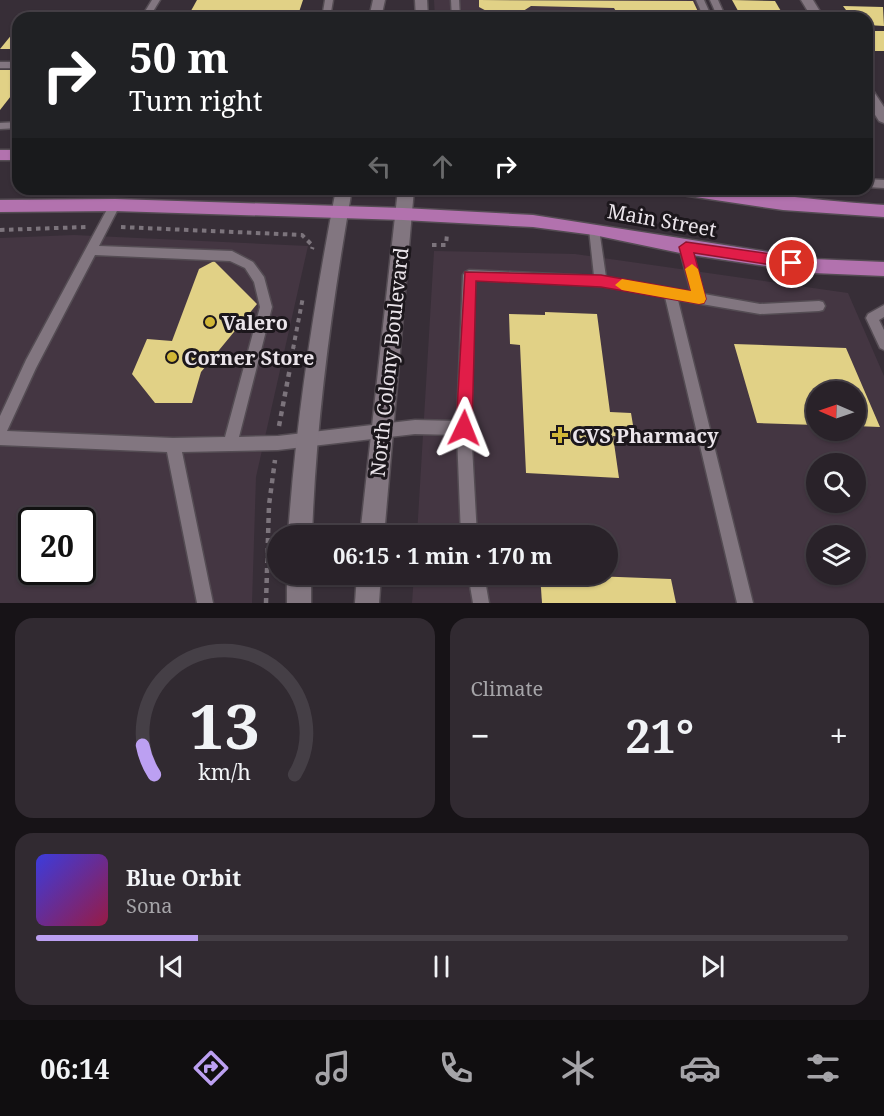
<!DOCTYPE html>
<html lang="en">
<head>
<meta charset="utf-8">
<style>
  :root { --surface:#292229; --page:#312a31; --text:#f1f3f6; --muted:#a5a4a8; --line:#453f46; --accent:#bca0f2 }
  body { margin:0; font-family:"Noto Serif",serif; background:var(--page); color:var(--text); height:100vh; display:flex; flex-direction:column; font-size:22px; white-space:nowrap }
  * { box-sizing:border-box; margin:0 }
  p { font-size:20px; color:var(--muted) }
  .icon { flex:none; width:33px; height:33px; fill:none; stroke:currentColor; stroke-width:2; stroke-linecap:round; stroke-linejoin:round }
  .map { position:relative; height:603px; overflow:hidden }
  .details { display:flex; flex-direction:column; gap:15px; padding:15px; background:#171317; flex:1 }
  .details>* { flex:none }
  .banner { position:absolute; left:12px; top:12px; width:861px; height:183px; border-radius:18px; box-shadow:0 2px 4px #0004,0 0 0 2px var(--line); background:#202124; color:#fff; overflow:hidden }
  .needle { width:39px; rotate:272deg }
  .fabs { position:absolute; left:806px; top:381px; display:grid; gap:12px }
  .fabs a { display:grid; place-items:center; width:60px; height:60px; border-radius:50%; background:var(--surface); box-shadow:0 2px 4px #0004,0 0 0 2px var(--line); font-size:30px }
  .speed { position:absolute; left:18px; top:507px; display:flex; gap:12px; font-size:30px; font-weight:700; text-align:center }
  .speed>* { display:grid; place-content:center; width:78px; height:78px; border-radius:50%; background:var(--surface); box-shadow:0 2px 4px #0004,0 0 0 2px var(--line); line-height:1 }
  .speed .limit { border:3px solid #111; border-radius:9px; background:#fff; color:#111 }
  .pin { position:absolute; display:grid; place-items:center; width:51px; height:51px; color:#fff; margin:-26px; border:3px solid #fff; border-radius:50%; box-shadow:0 2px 6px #0007 }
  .me { position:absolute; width:66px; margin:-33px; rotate:2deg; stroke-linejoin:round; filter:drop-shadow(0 0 4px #0008) }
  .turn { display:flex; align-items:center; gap:21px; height:126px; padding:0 18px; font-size:27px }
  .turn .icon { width:78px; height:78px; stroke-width:2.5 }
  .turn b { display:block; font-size:42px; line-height:51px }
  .lanes { display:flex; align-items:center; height:57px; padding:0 18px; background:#0003; justify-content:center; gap:30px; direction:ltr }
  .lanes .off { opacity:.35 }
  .big { font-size:45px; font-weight:700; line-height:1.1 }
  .details .card { flex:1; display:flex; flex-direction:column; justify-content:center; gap:9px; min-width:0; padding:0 21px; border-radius:18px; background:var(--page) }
  .details .dial { align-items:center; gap:0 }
  .dial svg { height:156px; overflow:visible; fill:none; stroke:var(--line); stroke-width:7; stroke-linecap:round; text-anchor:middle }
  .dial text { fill:var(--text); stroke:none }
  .song { display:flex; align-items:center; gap:18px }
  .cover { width:72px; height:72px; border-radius:9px; background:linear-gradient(135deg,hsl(240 70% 55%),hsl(340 70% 35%)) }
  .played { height:6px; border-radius:3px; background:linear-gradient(90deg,var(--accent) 20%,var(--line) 20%) }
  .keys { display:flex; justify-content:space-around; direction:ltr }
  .heat { display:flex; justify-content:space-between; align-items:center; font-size:33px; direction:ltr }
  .details .tiles { flex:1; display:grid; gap:15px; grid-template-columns:1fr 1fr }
  .card:last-child { grid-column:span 2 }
  .trip { position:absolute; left:267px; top:525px; width:351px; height:60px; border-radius:30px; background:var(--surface); box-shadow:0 2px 4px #0004,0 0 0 2px var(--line); font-weight:700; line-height:60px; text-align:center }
  .tab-bar { display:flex; height:96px; justify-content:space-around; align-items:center; background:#100e10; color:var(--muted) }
  .tab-bar .icon { width:42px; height:42px }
  .tab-bar .selected { color:var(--accent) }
  .tab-bar b { font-size:27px; color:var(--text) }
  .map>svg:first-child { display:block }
  .built { fill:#443642; fill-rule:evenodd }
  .building { fill:#e1d186 }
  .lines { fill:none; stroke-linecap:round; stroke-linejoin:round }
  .lane-casing { stroke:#544c53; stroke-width:3 }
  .street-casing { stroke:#544c53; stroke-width:3 }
  .secondary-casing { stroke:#544c53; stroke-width:3 }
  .primary-casing { stroke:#544c53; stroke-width:3 }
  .path-far1 { stroke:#7c747c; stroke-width:4; stroke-dasharray:4.5 4.5; stroke-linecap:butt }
  .path { stroke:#7c747c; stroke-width:4.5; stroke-dasharray:5 5; stroke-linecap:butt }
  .lane { fill:#827680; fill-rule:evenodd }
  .street { fill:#827680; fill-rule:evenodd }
  .secondary { fill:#827680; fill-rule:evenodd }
  .primary { fill:#b272ae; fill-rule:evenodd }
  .route { fill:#e11d48; stroke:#92132f; stroke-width:1.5 }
  .slow { fill:#f59e0b }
  .poi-dot { fill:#d1b736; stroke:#1c171c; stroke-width:2 }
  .labels { text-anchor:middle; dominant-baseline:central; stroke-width:6; stroke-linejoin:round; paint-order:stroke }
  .street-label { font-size:20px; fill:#eae4ea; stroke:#1c171c }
  .poi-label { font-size:20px; font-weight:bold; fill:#eae4ea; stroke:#1c171c; text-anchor:start }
</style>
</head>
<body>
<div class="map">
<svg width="884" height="603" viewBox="0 0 884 603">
  <rect width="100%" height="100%" fill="#372e37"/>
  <g class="built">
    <polygon points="434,0 705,0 713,18 435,18"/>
    <path d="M74 235 308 246 256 477 252 603H0V238ZM32 520H82V572H32Z"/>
    <path d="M434 251 575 254 848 293 884 376V603H412L414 575 608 574V536L417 535ZM816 392H855V430H816ZM816 464H855V502H816ZM816 536H855V574H816Z"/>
  </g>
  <g class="building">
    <polygon points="197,0 303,0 297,18 187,18"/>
    <polygon points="479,0 693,1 701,18 620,18 614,8 531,6 517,15 494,15 479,7"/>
    <polygon points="732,0 775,1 785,18 742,18"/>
    <polygon points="843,6 883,7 884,26 867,25 867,18 852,18"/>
    <polygon points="31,13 59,14 56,18 28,18"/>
    <polygon points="867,31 884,31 884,51 875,51 867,39"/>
    <polygon points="13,33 18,33 18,49 0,49"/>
    <polygon points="0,70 18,70 18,87 0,110"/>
    <polygon points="214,261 257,304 201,372 192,403 155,403 132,374 147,339 172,341 199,269"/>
    <polygon points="545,312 597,314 610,412 631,413 635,437 613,436 619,478 526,473 520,345 510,344 509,314 545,315"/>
    <polygon points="734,344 846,348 880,427 855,426 855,392 816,392 816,425 757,423"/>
    <polygon points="540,574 671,579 676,603 542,603"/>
  </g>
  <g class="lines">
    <defs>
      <g id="lane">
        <polygon points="152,0 160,0 149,18 141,18"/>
        <polygon points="325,0 333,0 330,18 322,18"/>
        <polygon points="451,0 459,0 460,18 452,18"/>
        <polygon points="696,0 704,0 712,18 704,18"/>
        <polygon points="710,0 718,0 726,18 718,18"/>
        <rect x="0" y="62" width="18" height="6"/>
        <polygon points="18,122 18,128 0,129 0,123"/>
        <polygon points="867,179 884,180 884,188 867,187"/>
        <polygon points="766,189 776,189 782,204 781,207 773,207"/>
        <path d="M115 201 120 205 99 246 232 251 253 262 264 277 272 307 239 437 278 436 415 420 457 421 463 275 465 272 469 270 594 276 589 229 594 225 599 229 606 277 691 292 679 247 685 243 691 247 704 294 760 304 819 301 823 302 825 306 823 310 819 311 760 314 678 300 753 603H737L665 297 601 286 475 280 471 428 477 536H461L457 435 415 434 278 450 182 452 213 603H197L167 452 0 445V416L26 360 111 202ZM95 255 230 261 245 268 254 282 260 307 225 437 173 438 7 431 36 368Z"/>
        <polygon points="884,305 884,317 879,320 884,330 884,350 880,348 866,318 868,314"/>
        <polygon points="468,574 484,574 489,603 473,603"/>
      </g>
      <g id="street">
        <polygon points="801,0 813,0 824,18 812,18"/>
        <polygon points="867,88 872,89 884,107 884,123 879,121 867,102"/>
      </g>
      <g id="secondary">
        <polygon points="373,0 385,0 381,18 369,18"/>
        <polygon points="415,0 427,0 428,18 416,18"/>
        <path d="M336 189H352C332 304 316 419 312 536H288C296 419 314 304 336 189Z"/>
        <polygon points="398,189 414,189 384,536 360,536"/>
        <rect x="287" y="574" width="24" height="29"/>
        <polygon points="357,574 381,574 379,603 355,603"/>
      </g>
      <g id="primary">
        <rect x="0" y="150" width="18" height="10"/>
        <path d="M674 189C744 189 814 201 884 205V217L783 210 682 195 677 193Z"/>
        <polygon points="115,199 403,208 533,215 813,259 884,262 884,276 813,273 685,254 594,235 533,227 403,220 115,211 0,212 0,200"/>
      </g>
    </defs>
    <use href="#lane" class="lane-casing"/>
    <use href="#street" class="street-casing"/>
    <use href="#secondary" class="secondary-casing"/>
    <use href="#primary" class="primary-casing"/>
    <g class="path-far1">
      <polyline points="121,227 302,235 313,246 312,249"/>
      <polyline points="0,230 86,227"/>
      <polyline points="432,245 446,245 447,234"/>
      <polyline points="293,349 303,297"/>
    </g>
    <g class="path">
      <polyline points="279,426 294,347"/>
      <polyline points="266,603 269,505 275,460"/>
    </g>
    <use href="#lane" class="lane"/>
    <use href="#street" class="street"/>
    <use href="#secondary" class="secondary"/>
    <use href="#primary" class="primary"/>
  </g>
  <polygon class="route" points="686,242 792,257 798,263 792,268 694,253 706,299 704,303 699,304 601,287 476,281 472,428 470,434 464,436 459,434 456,428 465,272 601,275 691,291 679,247"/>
  <polygon class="slow" points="692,264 698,269 706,299 704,303 699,304 622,290 615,285 622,279 691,291 685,269"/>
  <g class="poi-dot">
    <circle cx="210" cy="322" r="6"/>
    <circle cx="172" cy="357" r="6"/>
    <path d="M557 426h6v6h6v6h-6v6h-6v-6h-6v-6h6z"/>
  </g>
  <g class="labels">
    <g class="street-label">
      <text transform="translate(662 220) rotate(10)">Main Street</text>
      <text transform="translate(389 362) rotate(-84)">North Colony Boulevard</text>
    </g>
    <g class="poi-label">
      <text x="222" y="322">Valero</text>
      <text x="184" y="357">Corner Store</text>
      <text x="572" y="435">CVS Pharmacy</text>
    </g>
  </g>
</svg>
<div class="fabs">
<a><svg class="needle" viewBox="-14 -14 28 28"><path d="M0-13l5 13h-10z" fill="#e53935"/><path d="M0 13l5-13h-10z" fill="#a5a4a8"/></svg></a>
<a><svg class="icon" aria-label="search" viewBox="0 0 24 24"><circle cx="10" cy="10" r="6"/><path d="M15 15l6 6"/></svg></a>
<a><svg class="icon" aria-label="layers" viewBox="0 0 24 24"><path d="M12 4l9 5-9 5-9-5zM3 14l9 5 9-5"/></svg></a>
</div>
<div class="speed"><div class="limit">20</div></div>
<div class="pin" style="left:792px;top:263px;background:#d93025"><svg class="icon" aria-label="arrive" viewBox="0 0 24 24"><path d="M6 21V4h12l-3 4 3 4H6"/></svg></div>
<svg class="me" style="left:464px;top:428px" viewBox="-20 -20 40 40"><path d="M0-17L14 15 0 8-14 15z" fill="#e11d48" stroke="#fff" stroke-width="4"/></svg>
<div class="trip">06:15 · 1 min · 170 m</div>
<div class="banner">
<div class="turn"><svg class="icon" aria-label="right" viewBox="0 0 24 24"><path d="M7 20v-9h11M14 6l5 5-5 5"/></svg><div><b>50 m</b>Turn right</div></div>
<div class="lanes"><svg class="icon off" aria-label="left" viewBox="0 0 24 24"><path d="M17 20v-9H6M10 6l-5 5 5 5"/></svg><svg class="icon off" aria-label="ahead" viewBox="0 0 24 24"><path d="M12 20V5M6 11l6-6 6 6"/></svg><svg class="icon" aria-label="right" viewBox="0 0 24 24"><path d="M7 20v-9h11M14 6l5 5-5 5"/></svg></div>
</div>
</div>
<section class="details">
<div class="tiles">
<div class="card dial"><svg viewBox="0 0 100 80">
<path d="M14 69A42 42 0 1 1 86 69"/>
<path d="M14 69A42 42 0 0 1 8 54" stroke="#bca0f2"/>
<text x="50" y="56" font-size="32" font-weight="700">13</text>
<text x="50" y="72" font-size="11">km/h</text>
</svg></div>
<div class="card"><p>Climate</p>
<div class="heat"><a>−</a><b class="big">21°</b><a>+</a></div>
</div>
<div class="card">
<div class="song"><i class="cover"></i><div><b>Blue Orbit</b><p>Sona</p></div></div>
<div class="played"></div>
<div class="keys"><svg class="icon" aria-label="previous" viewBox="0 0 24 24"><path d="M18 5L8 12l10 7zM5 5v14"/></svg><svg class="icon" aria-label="pause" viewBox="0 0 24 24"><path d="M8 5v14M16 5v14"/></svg><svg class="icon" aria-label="next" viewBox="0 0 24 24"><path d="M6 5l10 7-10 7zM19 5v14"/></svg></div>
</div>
</div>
</section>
<nav class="tab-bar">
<b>06:14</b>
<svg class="icon selected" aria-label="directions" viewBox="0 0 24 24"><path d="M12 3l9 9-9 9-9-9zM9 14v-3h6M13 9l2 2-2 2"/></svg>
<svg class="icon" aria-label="music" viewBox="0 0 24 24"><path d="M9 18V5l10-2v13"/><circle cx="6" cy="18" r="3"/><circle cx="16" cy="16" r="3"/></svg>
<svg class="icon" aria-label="phone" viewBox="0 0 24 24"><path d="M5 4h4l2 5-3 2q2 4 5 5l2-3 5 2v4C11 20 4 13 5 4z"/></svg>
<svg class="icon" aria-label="climate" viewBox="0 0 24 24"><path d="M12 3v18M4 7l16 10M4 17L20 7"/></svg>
<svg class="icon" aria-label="car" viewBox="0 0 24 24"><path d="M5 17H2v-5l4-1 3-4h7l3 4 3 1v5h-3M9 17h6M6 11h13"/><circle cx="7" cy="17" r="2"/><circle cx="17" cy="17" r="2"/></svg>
<svg class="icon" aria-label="filters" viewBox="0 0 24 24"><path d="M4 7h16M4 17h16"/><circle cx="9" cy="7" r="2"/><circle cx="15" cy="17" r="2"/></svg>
</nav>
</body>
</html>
